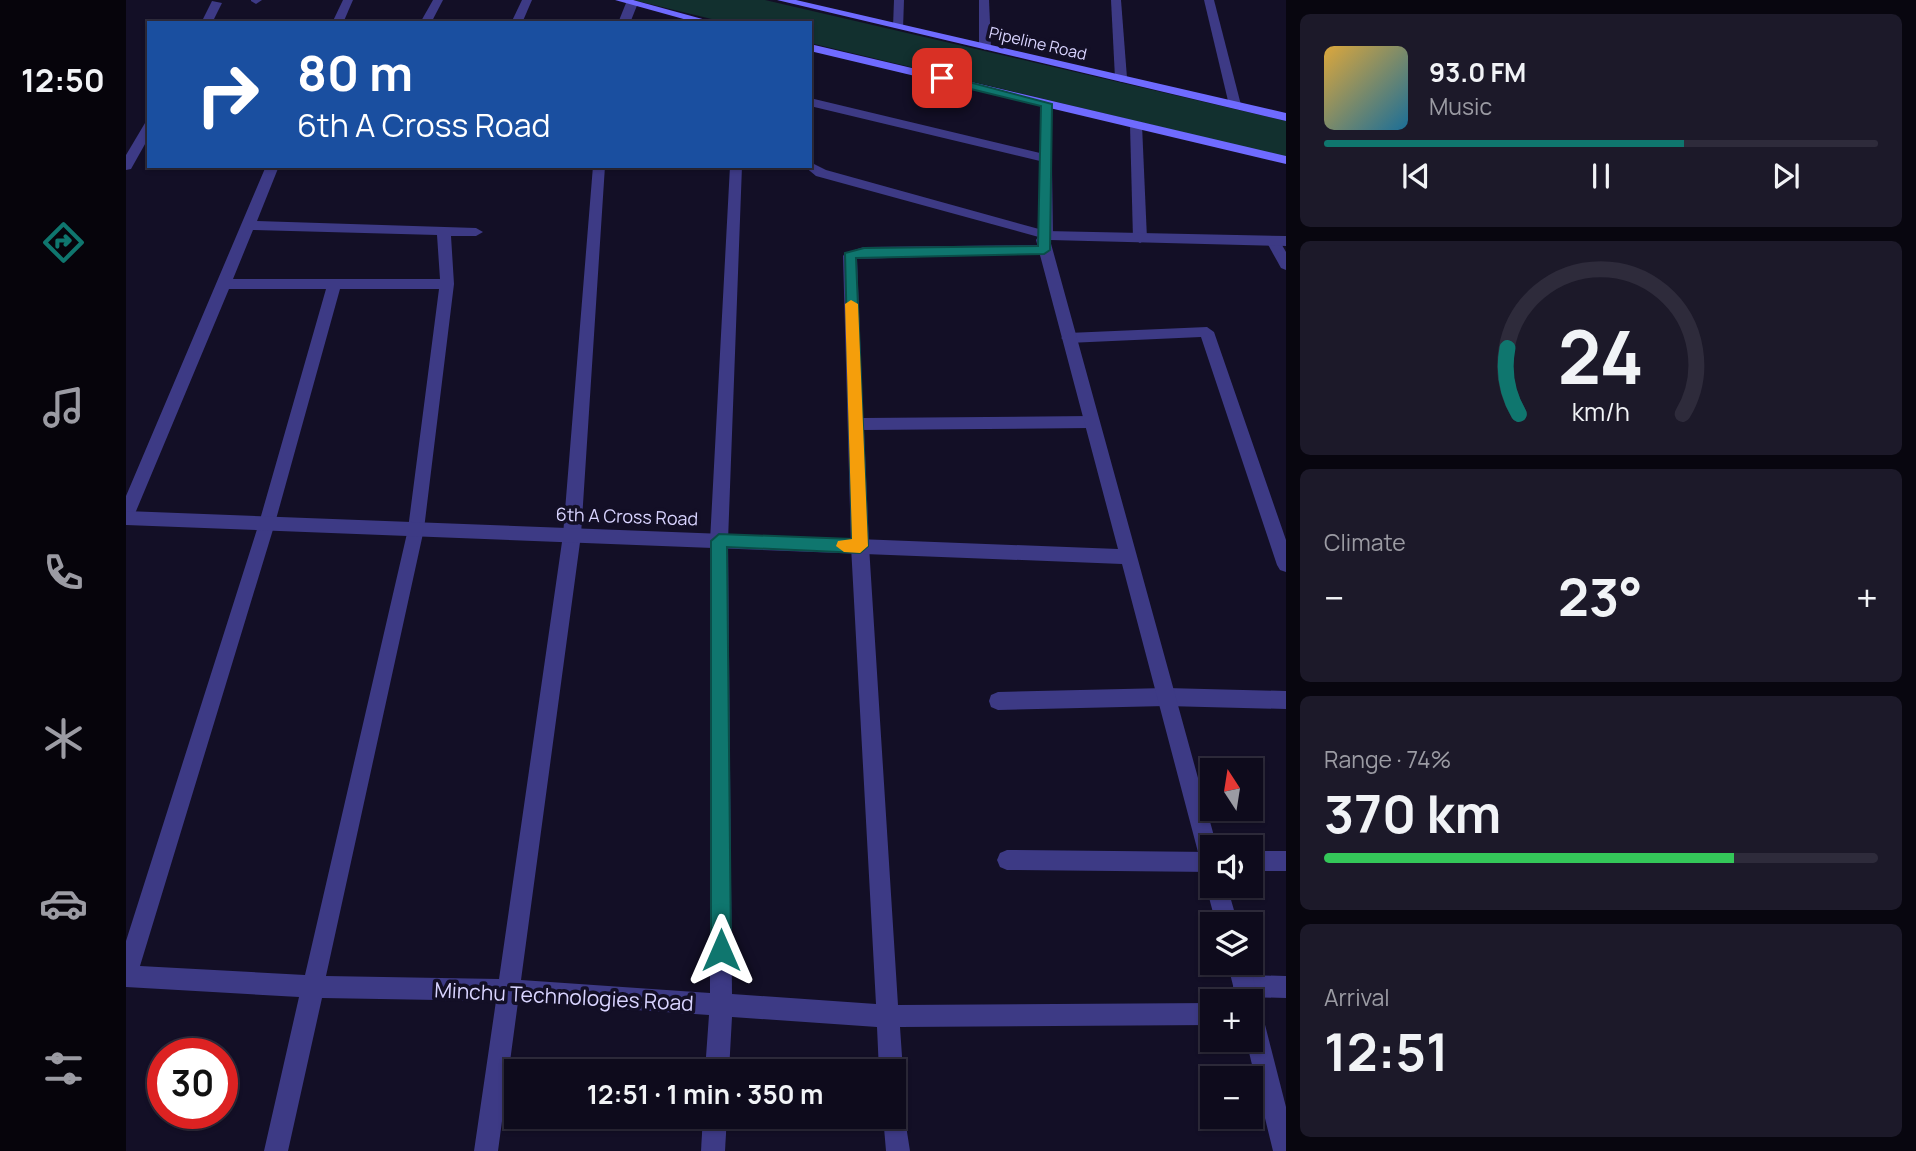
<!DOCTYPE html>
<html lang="en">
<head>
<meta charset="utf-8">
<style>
  :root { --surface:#0e0b1c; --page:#1c1929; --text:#f1f3f6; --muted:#9b9ba3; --line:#2e2b3b; --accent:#0f766e }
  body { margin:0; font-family:Manrope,sans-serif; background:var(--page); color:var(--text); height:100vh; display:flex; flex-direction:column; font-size:26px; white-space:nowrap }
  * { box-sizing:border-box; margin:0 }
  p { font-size:23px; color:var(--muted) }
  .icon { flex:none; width:38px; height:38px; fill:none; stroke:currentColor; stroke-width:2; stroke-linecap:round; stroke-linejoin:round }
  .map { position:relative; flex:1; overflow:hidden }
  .details { display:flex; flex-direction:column; gap:14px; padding:14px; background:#08060f; width:630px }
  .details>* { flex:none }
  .top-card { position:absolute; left:21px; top:21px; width:665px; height:147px; border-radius:0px; box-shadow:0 2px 5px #0004,0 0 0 2px var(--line); background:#1a4fa0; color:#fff; overflow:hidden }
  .needle { width:46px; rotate:348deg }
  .buttons { position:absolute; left:1074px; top:758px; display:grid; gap:14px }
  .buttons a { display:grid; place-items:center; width:63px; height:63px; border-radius:0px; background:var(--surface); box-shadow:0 2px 5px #0004,0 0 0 2px var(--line); font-size:35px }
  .speed { position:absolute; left:21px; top:1038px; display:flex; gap:14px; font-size:35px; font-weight:700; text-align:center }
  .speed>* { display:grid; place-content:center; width:91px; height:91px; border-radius:50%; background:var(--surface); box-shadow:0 2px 5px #0004,0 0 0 2px var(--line); line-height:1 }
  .speed .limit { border:10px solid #d22; background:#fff; color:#111 }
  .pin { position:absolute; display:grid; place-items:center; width:60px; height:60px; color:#fff; margin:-30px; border-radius:14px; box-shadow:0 4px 10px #0006 }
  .me { position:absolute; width:77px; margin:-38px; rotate:0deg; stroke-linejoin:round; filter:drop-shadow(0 0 5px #0008) }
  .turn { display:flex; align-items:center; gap:24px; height:147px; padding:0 35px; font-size:32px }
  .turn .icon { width:91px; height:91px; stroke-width:2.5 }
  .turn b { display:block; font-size:49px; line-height:60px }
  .big { font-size:52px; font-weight:700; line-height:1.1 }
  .details .widget { flex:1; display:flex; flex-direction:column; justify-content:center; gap:10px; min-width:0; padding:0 24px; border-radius:10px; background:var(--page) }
  .details .dial { align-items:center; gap:0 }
  .dial svg { height:182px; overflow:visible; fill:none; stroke:var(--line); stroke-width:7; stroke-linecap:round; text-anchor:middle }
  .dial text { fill:var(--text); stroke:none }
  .song { display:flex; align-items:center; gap:21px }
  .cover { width:84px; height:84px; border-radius:10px; background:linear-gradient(135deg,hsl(40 70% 55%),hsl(200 70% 35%)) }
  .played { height:7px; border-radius:4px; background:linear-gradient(90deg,var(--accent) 65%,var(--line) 65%) }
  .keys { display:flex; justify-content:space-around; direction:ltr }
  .heat { display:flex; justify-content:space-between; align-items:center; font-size:38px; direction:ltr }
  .charge { height:10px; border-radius:5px; background:linear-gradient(90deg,#34c759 74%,var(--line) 0) }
  .trip { position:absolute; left:378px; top:1059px; width:402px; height:70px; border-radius:0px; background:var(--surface); box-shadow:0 2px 5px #0004,0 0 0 2px var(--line); font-weight:700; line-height:70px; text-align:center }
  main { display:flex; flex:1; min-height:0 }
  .dock { display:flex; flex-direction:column; width:126px; justify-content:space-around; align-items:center; background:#06040b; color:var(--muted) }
  .dock .icon { width:49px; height:49px }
  .dock .on { color:var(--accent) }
  .dock b { font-size:32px; color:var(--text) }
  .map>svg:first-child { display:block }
  .green { fill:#12302f }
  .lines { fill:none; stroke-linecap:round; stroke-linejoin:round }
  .minor { fill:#3d3a85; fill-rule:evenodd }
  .tertiary { fill:#3d3a85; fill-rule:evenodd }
  .secondary { fill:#6f6bff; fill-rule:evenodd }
  .route { fill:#0f766e; stroke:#0a4d48; stroke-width:2 }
  .slow { fill:#f59e0b }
  .labels { text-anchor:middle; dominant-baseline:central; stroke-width:7; stroke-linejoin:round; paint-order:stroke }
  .far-street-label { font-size:16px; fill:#d9d4ff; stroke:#130f26 }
  .street-label { font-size:18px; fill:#d9d4ff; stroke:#130f26 }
  .near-street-label { font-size:21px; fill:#d9d4ff; stroke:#130f26 }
</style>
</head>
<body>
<main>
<nav class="dock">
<b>12:50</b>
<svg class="icon on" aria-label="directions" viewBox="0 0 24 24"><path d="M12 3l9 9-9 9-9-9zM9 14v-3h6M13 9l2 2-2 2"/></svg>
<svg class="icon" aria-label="music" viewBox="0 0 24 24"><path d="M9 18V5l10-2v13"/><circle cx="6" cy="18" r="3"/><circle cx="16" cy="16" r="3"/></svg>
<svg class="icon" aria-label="phone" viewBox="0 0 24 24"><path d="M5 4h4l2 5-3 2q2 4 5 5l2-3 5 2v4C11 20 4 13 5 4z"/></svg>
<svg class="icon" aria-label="climate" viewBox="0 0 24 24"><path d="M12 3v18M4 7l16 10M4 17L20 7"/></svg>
<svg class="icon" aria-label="car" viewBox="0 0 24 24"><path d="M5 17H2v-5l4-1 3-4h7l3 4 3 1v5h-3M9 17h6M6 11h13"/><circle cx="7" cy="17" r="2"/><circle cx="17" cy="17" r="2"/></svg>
<svg class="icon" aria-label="filters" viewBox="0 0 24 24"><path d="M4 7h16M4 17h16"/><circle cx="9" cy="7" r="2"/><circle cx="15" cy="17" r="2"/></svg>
</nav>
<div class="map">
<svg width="1160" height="1151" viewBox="0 0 1160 1151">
  <rect width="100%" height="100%" fill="#130f26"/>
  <polygon class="green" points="507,0 639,0 1160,121 1160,157 684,43 684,23 602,23"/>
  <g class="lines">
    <g class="minor">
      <polygon points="136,0 130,4 125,1 125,0"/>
      <polygon points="217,0 227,0 217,23 206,23"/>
      <polygon points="307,0 317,0 305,23 294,23"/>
      <polygon points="396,0 406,0 396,23 385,23"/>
      <polygon points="507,0 512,3 504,23 492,23 500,3"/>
      <polygon points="768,0 778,0 777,29 767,27"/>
      <polygon points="853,0 863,0 865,47 859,50 853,47"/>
      <polygon points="985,0 995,0 1001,78 995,82 989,78"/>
      <polygon points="1078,0 1088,0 1115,105 1113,108 1103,105"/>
      <polygon points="86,1 96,3 86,23 75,23"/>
      <polygon points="684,98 914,153 915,104 925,101 927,235 920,239 690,176 678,166 684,166 684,162 700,170 913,229 914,161 684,106"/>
      <polygon points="1010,121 1016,125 1021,239 1014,243 1007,239 1004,125"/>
      <polygon points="23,122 23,137 5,169 0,170 0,155 19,123"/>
      <path d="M140 166H153L131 221 350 228 357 232 350 236H325L328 284 298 529 200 976 373 979 437 535 467 166H479L455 535 395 980 584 993V541L604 166H616L602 541 606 994 750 1004 725 546 717 256 719 253 738 247 918 245 923 247V253L731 259 737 418 965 416 973 422 965 428 738 430 743 546 772 1005 1087 1003V1025L774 1027 777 1071 773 1079 768 1081V1071H753L751 1027 606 1017 603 1071H579L583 1015 392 1002 372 1151H348L370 1001 196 998 162 1151H138L173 997 0 987V941L133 523 200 289H103L8 516 0 523V496ZM127 230 311 235 314 279H107ZM214 289H313L282 529 179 975 14 966 149 523Z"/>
      <polygon points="1147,236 1152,238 1160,252 1160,270 1155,268 1140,241"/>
      <polygon points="1081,327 1088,332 1160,540 1160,572 1154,570 1151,565 1075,337 942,343 935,338 942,333"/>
      <polygon points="1040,688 1160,691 1160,709 1040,706 872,710 865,707 863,701 865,695 872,692"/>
      <polygon points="881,850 1087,852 1087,872 881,870 874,867 871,860 874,853"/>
      <rect x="1125" y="851" width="35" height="20"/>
      <polygon points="1118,975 1160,976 1160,998 1118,997 1110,994 1107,986 1110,978"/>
      <polygon points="768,1096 776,1100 784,1151 760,1151 757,1116 768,1116"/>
      <polygon points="577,1116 601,1116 599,1151 575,1151"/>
    </g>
    <g class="tertiary">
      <polygon points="920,231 1160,236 1160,246 924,240 1091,847 1087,847 1087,886 1101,886 1112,924 1090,924 1080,886 1083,880 1077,871 996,564 0,525 0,511 992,549 910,240 915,232"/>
      <polygon points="1101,962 1123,962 1160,1107 1160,1151 1147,1151 1120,1040 1125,1040 1125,1001 1111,1001"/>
    </g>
    <g class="secondary">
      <polygon points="489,0 507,0 591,23 572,23"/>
      <polygon points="651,0 670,0 1160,113 1160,121"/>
      <polygon points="684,44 1160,156 1160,164 684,51"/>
    </g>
  </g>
  <polygon class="route" points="816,75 926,104 924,250 918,254 730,258 742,546 734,553 601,547 605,950 602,957 595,960 588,957 585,950 585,541 593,534 726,539 719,253 738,248 912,246 915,106 812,81 810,78"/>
  <polygon class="slow" points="725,300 732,304 742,546 734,553 718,552 710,546 712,541 726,539 719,304"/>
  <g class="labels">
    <g class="far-street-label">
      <text transform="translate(912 43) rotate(13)">Pipeline Road</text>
    </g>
    <g class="street-label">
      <text transform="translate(501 516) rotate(2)">6th A Cross Road</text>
    </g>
    <g class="near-street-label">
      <text transform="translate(438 996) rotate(3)">Minchu Technologies Road</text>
    </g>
  </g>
</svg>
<div class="buttons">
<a><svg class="needle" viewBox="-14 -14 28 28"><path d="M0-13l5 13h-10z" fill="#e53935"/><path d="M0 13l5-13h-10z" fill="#9b9ba3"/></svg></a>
<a><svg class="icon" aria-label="sound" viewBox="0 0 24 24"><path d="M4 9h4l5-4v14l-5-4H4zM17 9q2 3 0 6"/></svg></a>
<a><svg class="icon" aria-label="layers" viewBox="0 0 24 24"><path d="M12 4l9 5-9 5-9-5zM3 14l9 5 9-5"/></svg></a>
<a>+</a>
<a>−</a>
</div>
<div class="speed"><div class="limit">30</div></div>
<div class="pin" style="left:816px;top:78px;background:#d93025"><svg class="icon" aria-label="arrive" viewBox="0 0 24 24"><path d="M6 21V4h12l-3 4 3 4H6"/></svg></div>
<svg class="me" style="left:595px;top:950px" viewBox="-20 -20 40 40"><path d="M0-17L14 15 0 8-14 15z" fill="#0f766e" stroke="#fff" stroke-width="4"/></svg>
<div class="trip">12:51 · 1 min · 350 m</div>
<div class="top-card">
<div class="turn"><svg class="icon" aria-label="right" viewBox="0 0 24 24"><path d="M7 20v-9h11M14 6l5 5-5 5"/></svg><div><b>80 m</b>6th A Cross Road</div></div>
</div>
</div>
<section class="details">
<div class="widget">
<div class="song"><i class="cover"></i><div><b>93.0 FM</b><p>Music</p></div></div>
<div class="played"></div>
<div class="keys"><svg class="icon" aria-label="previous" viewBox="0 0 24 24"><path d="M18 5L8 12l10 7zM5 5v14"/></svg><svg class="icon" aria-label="pause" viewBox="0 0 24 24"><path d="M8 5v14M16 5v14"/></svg><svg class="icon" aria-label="next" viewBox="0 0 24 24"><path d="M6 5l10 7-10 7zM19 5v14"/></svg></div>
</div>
<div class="widget dial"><svg viewBox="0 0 100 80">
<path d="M14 69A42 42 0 1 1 86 69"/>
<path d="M14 69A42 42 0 0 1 9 40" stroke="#0f766e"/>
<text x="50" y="56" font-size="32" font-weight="700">24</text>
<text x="50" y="72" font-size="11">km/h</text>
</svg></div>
<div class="widget"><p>Climate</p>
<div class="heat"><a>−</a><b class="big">23°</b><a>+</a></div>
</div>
<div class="widget"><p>Range · 74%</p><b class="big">370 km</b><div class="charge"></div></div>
<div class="widget"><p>Arrival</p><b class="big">12:51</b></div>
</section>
</main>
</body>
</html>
